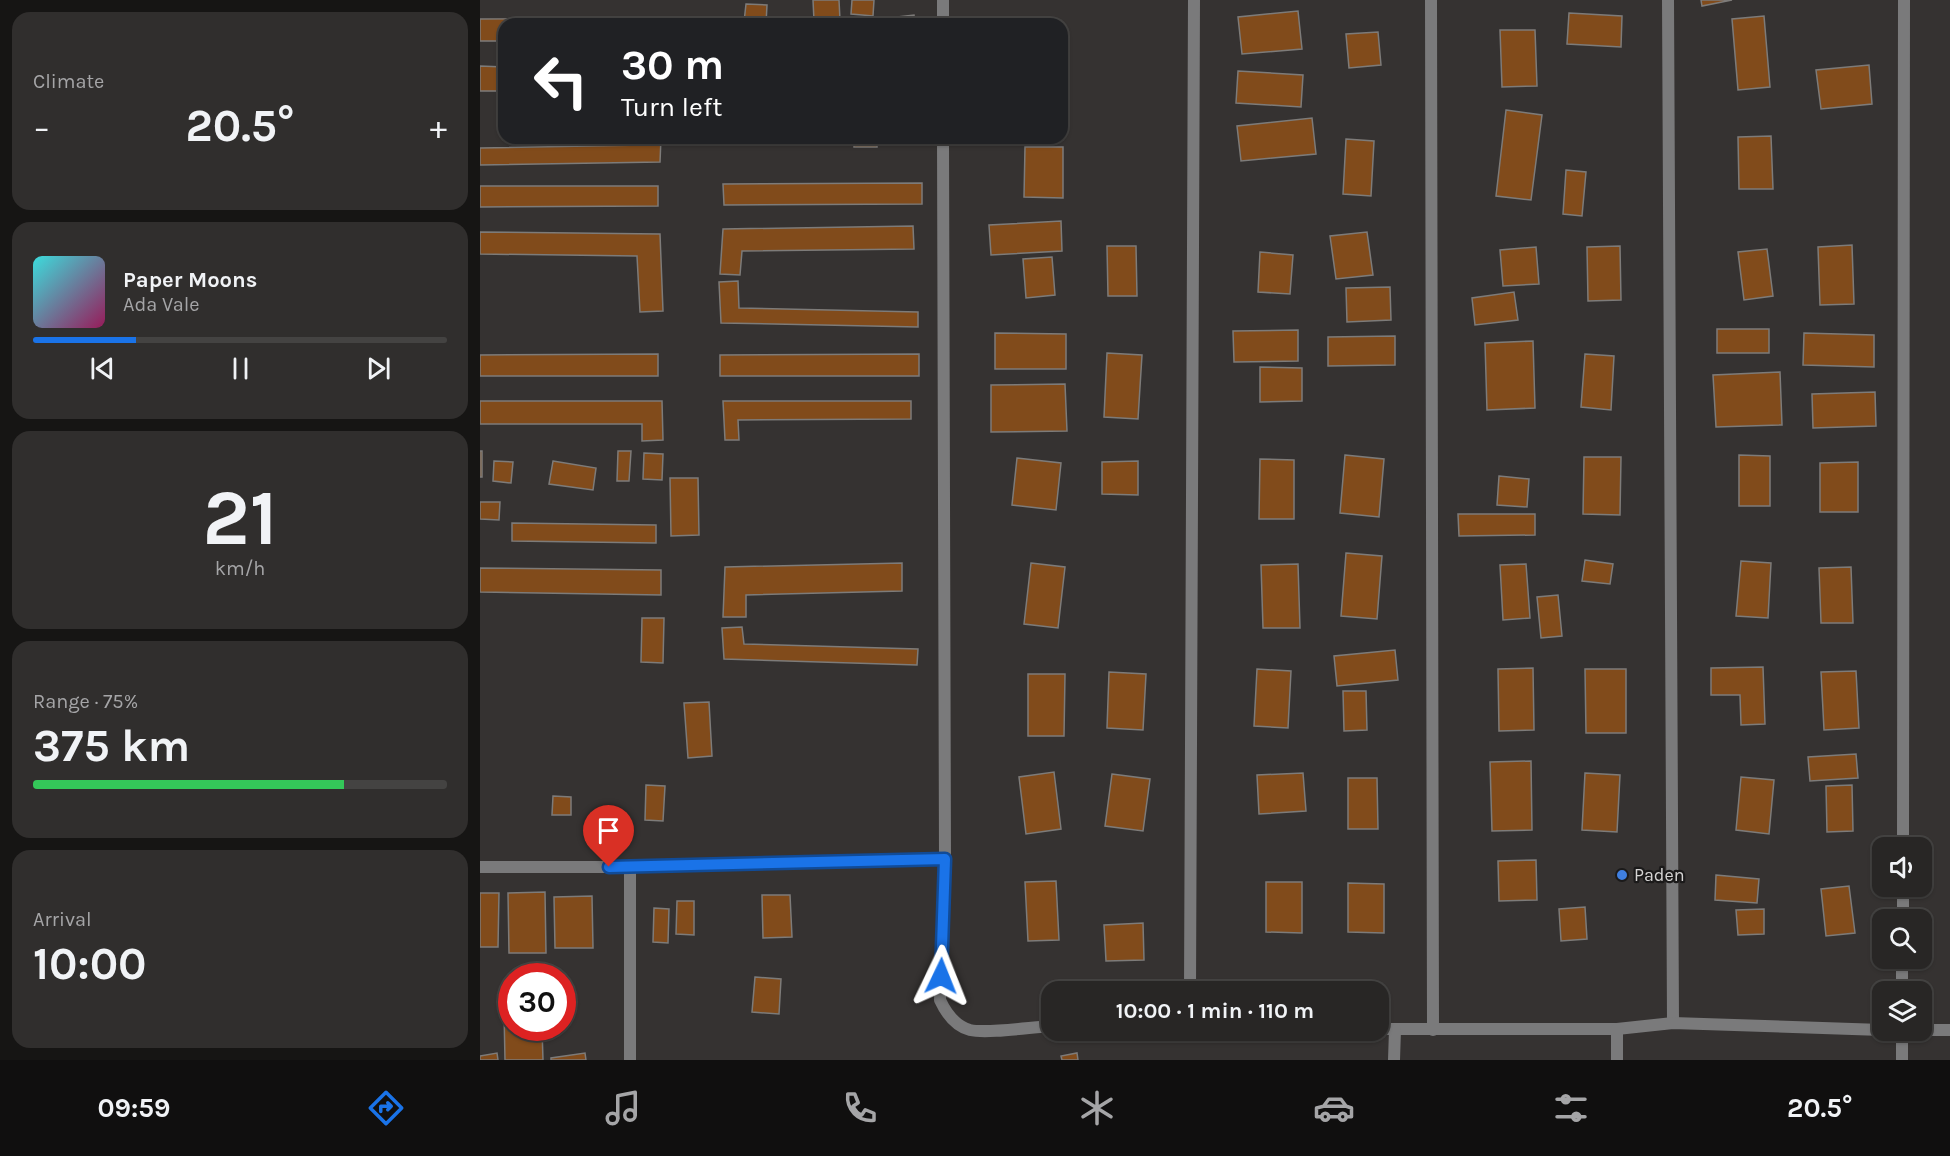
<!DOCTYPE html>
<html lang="en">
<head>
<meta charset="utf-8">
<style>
  :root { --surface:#282625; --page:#302e2d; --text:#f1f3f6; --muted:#a5a5a7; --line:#444342; --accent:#1a73e8 }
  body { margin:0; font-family:Karla,sans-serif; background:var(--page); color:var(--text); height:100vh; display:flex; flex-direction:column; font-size:22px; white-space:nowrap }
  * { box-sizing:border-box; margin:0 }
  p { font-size:20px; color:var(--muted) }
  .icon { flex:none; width:33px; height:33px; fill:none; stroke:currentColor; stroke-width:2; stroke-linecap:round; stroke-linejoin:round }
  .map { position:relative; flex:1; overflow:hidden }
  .details { display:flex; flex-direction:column; gap:12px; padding:12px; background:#161514; width:480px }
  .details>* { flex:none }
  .top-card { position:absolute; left:18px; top:18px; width:570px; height:126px; border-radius:18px; box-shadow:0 2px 4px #0004,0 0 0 2px var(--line); background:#202124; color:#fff; overflow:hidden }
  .tools { position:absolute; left:1392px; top:837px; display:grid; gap:12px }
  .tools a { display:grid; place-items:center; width:60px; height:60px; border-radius:12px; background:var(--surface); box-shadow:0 2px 4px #0004,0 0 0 2px var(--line); font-size:30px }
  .speed { position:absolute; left:18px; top:963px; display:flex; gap:12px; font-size:30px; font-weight:700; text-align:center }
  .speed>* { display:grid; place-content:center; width:78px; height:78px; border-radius:50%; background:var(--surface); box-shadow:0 2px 4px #0004,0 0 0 2px var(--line); line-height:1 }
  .speed .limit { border:9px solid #d22; background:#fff; color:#111 }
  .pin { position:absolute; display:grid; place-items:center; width:51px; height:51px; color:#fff; margin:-62px -26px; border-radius:50% 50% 50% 0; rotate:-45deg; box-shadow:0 0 6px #0007 }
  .pin .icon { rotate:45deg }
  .me { position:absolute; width:66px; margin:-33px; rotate:2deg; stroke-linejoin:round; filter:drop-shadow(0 0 4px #0008) }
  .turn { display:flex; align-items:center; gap:21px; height:126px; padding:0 24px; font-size:27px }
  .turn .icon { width:78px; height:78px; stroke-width:2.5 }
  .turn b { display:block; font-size:42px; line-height:51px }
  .big { font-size:45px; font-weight:700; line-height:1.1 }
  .details .tile { flex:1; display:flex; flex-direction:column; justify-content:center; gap:9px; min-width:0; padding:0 21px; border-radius:18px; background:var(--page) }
  .details .dial { align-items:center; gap:0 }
  .dial b { font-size:78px; line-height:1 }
  .song { display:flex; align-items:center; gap:18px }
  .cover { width:72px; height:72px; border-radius:9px; background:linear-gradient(135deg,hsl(180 70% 55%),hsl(330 70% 35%)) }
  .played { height:6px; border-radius:3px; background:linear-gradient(90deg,var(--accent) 25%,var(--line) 25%) }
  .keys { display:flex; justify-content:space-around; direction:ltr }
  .heat { display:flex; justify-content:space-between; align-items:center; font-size:33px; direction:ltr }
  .charge { height:9px; border-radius:4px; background:linear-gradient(90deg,#34c759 75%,var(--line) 0) }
  .trip { position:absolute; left:561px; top:981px; width:348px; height:60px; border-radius:18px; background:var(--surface); box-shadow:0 2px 4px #0004,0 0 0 2px var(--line); font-weight:700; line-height:60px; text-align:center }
  .tab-bar { display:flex; height:96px; justify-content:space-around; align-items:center; background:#100f0f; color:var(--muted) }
  .tab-bar .icon { width:42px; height:42px }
  .tab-bar .current { color:var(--accent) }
  .tab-bar b { font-size:27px; color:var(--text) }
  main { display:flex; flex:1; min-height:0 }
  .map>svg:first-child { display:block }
  .building { fill:#814b1b; stroke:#7d7b79; stroke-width:1.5 }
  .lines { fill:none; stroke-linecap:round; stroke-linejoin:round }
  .street { stroke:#7a7a7b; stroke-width:12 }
  .route-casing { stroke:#114b97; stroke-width:15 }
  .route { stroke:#1a73e8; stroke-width:10 }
  .shop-dot { fill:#3f7fe0; stroke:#1b1a1a; stroke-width:2 }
  .labels { text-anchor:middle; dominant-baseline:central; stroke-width:4.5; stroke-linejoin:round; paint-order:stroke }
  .poi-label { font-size:18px; fill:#d6d5d4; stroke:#1b1a1a; text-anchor:start }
</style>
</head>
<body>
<main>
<section class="details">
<div class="tile"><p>Climate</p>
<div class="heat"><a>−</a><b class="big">20.5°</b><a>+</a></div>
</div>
<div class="tile">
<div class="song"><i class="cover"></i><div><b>Paper Moons</b><p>Ada Vale</p></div></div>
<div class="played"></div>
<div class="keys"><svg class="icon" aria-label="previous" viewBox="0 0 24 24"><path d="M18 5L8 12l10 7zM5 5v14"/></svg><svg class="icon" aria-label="pause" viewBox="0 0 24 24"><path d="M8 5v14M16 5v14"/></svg><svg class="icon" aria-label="next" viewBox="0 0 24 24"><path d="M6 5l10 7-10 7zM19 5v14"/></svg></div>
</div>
<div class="tile dial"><b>21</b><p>km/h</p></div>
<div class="tile"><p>Range · 75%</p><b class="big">375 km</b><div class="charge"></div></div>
<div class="tile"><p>Arrival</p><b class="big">10:00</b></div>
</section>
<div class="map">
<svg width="1470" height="1060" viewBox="0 0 1470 1060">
  <rect width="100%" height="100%" fill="#353231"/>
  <g class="building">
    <polygon points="333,0 359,0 360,20 334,21"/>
    <polygon points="372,0 394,0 393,16 371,14"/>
    <polygon points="1221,0 1252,0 1222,6"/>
    <polygon points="266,4 287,5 286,24 264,22"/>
    <polygon points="818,11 822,49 762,54 758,17"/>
    <polygon points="1089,13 1142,16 1141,47 1087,44"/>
    <polygon points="434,15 435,24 382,24 382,21"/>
    <polygon points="1284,16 1290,87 1258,90 1252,19"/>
    <polygon points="181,17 181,24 24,24 24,41 0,41 0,19"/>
    <polygon points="1020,30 1055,30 1057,86 1022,87"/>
    <polygon points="898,32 901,65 869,68 866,34"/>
    <polygon points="1389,65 1392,104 1341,109 1336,70"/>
    <polygon points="0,66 24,67 24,91 0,91"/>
    <polygon points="758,71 823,75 821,107 756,103"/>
    <polygon points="1026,110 1062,115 1051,200 1016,196"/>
    <polygon points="832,118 836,154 761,161 757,126"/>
    <polygon points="1291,136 1293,189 1259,189 1258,137"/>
    <polygon points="163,138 181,138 180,162 0,165 0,148 163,145"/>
    <rect x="374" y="138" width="23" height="9"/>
    <rect x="410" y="138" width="20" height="3"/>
    <polygon points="866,139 894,141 891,196 863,194"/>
    <polygon points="545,147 583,147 583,198 544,197"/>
    <polygon points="1086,170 1106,172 1102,216 1083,214"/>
    <polygon points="442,183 442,204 244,205 243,184"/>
    <polygon points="0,186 178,186 178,206 0,207"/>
    <polygon points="581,221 582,251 511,255 509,225"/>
    <polygon points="433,226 434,249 262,251 260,275 240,274 243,229"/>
    <polygon points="0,232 180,234 183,311 160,312 157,256 0,254"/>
    <polygon points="887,232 893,275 856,279 850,236"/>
    <polygon points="1372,245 1374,304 1340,305 1338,247"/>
    <polygon points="627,246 656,246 657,296 628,296"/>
    <polygon points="1140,246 1141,300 1108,301 1107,247"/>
    <polygon points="1056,247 1059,284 1023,286 1020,250"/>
    <polygon points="1287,249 1293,296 1264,300 1258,252"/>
    <polygon points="780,252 813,255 810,294 778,292"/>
    <polygon points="572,257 575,295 546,298 543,259"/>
    <polygon points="258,281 259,308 438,312 438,327 241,323 239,282"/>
    <polygon points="910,287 911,320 867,322 866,288"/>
    <polygon points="1034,292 1038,320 995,325 992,298"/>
    <rect x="1237" y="329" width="52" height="24"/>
    <polygon points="818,330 818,361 754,362 753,331"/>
    <polygon points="515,333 586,334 586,369 515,369"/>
    <polygon points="1324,333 1394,335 1394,367 1323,365"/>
    <polygon points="915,336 915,365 848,366 848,337"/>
    <polygon points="1053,341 1055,408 1007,410 1005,343"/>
    <polygon points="627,353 662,355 658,419 624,417"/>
    <polygon points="178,354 178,376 0,376 0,355"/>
    <polygon points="439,354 439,376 240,376 240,355"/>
    <polygon points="1105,354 1134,356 1131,410 1101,407"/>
    <polygon points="780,367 822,368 822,401 780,402"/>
    <polygon points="1300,372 1302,425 1236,427 1233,375"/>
    <polygon points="585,384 587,431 511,432 511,385"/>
    <polygon points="1395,392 1396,426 1333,428 1332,394"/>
    <polygon points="0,401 182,401 183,440 162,441 162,424 0,424"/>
    <polygon points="243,401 431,401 431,419 258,420 259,440 245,440"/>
    <rect x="0" y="451" width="2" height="26"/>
    <polygon points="138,451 151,451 149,481 137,481"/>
    <polygon points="164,453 183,454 182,480 163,479"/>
    <polygon points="865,455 904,459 899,517 860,513"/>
    <polygon points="1259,455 1290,456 1290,506 1259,506"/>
    <polygon points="1104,457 1141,457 1140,515 1103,514"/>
    <polygon points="537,458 581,463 576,510 532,505"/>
    <polygon points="780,459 814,460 814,519 779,519"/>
    <polygon points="14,461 33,462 31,483 13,481"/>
    <polygon points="73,461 116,468 113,490 69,484"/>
    <polygon points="658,461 658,495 622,494 622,462"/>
    <polygon points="1378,462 1378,512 1340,512 1340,463"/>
    <polygon points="1019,476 1049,479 1047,507 1017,505"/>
    <polygon points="190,478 218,478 219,535 191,536"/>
    <polygon points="0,502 20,502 19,520 0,519"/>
    <polygon points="978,514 1055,514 1055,535 979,536"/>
    <polygon points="32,523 176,525 176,543 32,541"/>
    <polygon points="866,553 902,556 897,619 861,616"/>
    <polygon points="1105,560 1133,564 1130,584 1102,581"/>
    <polygon points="1261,561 1291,563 1288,618 1256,616"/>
    <polygon points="422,563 422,591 266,595 266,617 243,617 245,567"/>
    <polygon points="551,563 585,567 578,628 544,624"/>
    <polygon points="818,564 820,628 783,628 781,565"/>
    <polygon points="1046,564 1050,618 1023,620 1020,565"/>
    <polygon points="1371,567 1373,623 1341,623 1339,568"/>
    <polygon points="0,568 181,570 181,595 0,592"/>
    <polygon points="1078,595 1082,636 1061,638 1057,597"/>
    <polygon points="162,618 184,618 183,663 161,662"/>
    <polygon points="262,627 264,644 438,649 437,665 244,659 242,628"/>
    <polygon points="915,650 918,680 857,686 854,656"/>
    <polygon points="1283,667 1285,724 1261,725 1260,695 1231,695 1231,668"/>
    <polygon points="1053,668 1054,730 1019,731 1018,669"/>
    <polygon points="777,669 811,671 808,728 774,726"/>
    <polygon points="1105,669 1146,669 1146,733 1106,733"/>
    <polygon points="1376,671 1379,728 1344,730 1341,672"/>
    <polygon points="629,672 666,674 663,730 627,728"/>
    <polygon points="548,674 585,674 584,736 548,736"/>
    <polygon points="863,691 886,691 887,730 864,731"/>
    <polygon points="229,702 232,756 208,758 204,703"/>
    <polygon points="1376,754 1378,778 1330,781 1328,757"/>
    <polygon points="1051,761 1052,830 1012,831 1010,762"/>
    <polygon points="574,772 581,829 546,834 539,777"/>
    <polygon points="823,773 826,811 779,814 777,775"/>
    <polygon points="1105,773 1140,775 1137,832 1102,830"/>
    <polygon points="632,774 670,779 663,831 625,826"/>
    <polygon points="1261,777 1294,780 1289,834 1256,830"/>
    <polygon points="868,778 897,778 898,829 868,829"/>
    <polygon points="166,785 185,786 183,821 165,820"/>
    <polygon points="1372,785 1373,831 1347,832 1346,786"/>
    <polygon points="73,796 91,797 91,815 72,815"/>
    <polygon points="1056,860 1057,900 1019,901 1018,861"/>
    <polygon points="1236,875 1279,879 1277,903 1235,900"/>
    <polygon points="576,881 579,940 548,941 545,882"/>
    <polygon points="786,882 822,882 822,933 786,932"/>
    <polygon points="868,883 904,884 904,933 868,932"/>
    <polygon points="1369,886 1375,933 1346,936 1341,889"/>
    <polygon points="65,892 66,953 29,953 28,893"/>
    <polygon points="0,893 19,893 18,947 0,947"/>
    <polygon points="282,895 310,895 312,937 283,938"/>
    <polygon points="112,896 113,948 75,948 74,897"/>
    <polygon points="197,901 214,901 214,935 196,934"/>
    <polygon points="1105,907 1107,939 1081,941 1079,909"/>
    <polygon points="174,908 189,909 188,943 173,942"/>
    <polygon points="1284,909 1284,934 1258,935 1256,910"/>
    <polygon points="663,923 664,960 626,961 624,925"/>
    <polygon points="275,977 301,979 299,1014 272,1012"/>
    <polygon points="24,1012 32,1012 32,1028 62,1028 63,1060 25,1060"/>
    <polygon points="17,1053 18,1060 0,1060 0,1056"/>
    <polygon points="105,1053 106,1060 71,1060 71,1058"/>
    <polygon points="597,1053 598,1060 582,1060 581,1056"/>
  </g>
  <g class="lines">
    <g class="street">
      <polyline points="463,0 463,24"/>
      <polyline points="951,0 953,1030"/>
      <polyline points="1188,0 1193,1023"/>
      <polyline points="463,138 465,859"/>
      <polyline points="1423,848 1424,0"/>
      <path d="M0 867H150L465 859 460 1000C466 1013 475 1026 490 1030 507 1034 552 1027 572 1026"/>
      <polyline points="1423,920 1423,886"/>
      <polyline points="710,992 714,0"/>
      <polyline points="1422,992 1422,958"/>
      <polyline points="898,1029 1137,1029 1193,1023 1402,1030"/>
      <polyline points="1442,1030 1470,1030"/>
      <polyline points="150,1060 150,867"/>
      <polyline points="914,1060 915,1030"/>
      <polyline points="1137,1060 1137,1029"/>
      <polyline points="1422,1060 1422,1030"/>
    </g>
  </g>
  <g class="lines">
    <defs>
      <polyline id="route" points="129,867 465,859 461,976"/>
    </defs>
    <use href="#route" class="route-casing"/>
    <use href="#route" class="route"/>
  </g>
  <circle class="shop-dot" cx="1142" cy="875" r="6"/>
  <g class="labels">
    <g class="poi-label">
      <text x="1154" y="875">Paden</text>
    </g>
  </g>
</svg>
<div class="tools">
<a><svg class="icon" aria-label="sound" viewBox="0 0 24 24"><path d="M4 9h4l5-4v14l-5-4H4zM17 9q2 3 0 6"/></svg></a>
<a><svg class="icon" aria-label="search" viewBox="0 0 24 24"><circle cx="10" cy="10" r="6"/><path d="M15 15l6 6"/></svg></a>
<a><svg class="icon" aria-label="layers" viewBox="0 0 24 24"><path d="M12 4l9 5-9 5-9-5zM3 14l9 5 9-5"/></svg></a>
</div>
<div class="speed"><div class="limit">30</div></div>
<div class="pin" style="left:129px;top:867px;background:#d93025"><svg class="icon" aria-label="arrive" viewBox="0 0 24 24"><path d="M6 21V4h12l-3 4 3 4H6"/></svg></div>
<svg class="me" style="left:461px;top:976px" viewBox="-20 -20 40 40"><path d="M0-17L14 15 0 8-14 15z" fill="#1a73e8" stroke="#fff" stroke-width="4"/></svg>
<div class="trip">10:00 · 1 min · 110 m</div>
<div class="top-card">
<div class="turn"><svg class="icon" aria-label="left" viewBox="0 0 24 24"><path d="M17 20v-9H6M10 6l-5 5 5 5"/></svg><div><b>30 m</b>Turn left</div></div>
</div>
</div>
</main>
<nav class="tab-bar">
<b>09:59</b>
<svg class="icon current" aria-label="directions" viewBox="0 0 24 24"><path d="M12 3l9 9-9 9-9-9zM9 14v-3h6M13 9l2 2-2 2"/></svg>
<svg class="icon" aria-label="music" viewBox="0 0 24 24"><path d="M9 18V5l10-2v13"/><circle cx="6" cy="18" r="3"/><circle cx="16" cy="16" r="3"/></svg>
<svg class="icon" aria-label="phone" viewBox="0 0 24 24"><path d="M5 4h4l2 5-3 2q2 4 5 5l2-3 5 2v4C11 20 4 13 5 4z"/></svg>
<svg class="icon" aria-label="climate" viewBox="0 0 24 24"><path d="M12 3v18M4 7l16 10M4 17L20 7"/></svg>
<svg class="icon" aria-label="car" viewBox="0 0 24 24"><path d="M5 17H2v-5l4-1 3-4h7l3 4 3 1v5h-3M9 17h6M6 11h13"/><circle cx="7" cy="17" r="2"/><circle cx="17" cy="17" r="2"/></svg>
<svg class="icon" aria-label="filters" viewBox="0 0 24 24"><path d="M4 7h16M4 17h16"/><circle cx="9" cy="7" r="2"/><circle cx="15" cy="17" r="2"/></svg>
<b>20.5°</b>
</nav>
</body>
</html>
